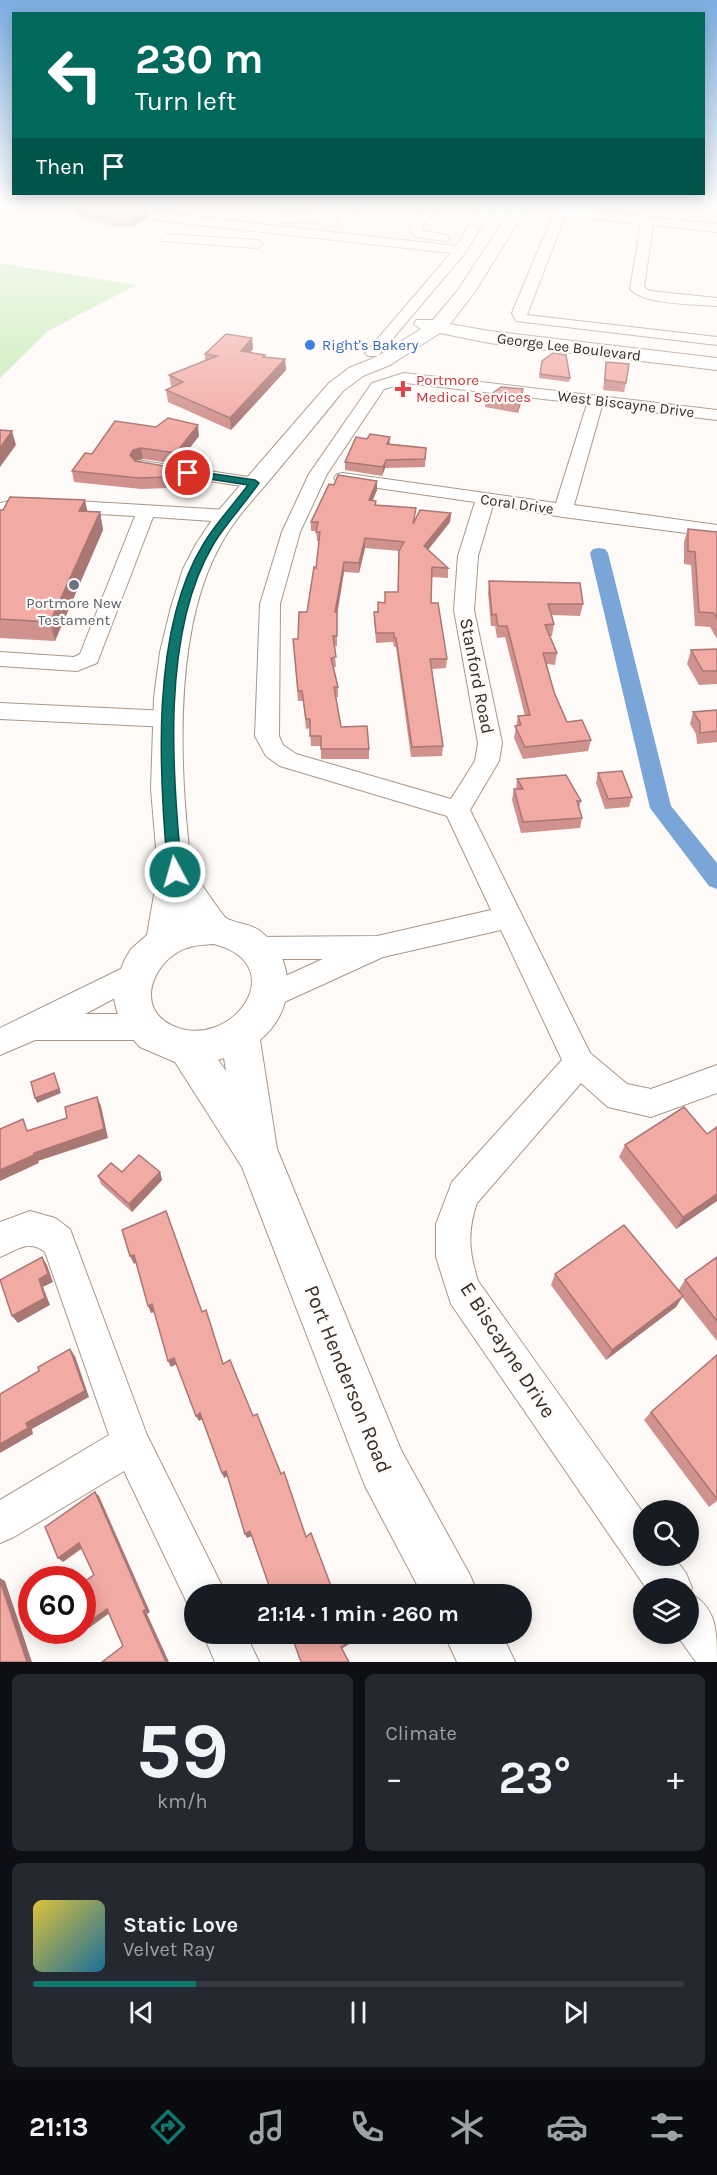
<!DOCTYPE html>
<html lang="en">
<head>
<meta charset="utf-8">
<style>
  :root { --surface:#171b24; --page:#242831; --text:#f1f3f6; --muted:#9ea1a6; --line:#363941; --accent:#0f766e }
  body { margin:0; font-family:Karla,sans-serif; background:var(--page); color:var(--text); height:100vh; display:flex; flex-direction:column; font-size:22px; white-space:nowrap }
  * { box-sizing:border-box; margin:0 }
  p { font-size:20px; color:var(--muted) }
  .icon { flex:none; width:33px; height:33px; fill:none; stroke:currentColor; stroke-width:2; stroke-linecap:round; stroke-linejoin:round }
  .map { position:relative; height:1662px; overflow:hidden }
  .panel { display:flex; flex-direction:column; gap:12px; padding:12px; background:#0d0f14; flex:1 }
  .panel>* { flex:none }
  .banner { position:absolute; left:12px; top:12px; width:693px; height:183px; border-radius:0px; box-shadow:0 3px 15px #0003; background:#00695c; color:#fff; overflow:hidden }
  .fabs { position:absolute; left:633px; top:1500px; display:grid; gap:12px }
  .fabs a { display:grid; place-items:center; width:66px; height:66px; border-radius:50%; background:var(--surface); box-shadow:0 3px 15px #0003; font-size:30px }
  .speed { position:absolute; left:18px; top:1566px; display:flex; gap:12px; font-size:30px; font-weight:700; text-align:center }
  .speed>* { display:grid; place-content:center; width:78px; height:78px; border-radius:50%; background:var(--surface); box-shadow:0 3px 15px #0003; line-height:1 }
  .speed .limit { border:9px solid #d22; background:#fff; color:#111 }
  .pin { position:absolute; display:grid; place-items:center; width:51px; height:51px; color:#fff; margin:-26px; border:3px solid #fff; border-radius:50%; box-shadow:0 2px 6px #0007 }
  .me { position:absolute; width:66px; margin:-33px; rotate:354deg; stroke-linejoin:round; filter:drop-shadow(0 0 4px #0008) }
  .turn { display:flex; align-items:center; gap:21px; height:126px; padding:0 24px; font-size:27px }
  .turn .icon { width:78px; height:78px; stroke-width:2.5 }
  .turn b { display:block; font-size:42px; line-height:51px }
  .then { display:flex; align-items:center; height:57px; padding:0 24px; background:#0003; gap:12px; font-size:22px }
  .big { font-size:45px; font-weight:700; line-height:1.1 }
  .panel .card { flex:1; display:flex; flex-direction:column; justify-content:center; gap:9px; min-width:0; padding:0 21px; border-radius:9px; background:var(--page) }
  .panel .dial { align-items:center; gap:0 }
  .dial b { font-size:78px; line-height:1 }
  .song { display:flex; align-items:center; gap:18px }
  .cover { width:72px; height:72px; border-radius:9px; background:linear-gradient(135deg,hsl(50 70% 55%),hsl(200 70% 35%)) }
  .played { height:6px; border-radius:3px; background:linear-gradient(90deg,var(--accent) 25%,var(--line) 25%) }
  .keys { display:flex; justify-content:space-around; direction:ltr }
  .heat { display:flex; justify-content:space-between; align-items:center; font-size:33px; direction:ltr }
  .panel .tiles { flex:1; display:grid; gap:12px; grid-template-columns:1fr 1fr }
  .card:last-child { grid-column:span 2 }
  .trip { position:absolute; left:184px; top:1584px; width:348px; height:60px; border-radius:30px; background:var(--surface); box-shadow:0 3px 15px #0003; font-weight:700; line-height:60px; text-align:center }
  .dock { display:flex; height:96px; justify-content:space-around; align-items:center; background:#090b0e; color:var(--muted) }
  .dock .icon { width:42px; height:42px }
  .dock .current { color:var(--accent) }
  .dock b { font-size:27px; color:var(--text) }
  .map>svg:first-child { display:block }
  .built { fill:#feebda }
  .green { fill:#c5ebb5 }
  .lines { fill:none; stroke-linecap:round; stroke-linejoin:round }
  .canal { fill:#7aa6d7; fill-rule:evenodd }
  .minor-casing { stroke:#a89789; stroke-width:2 }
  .major-casing { stroke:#a89789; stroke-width:2 }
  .minor { fill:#fff; fill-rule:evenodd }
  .major { fill:#fff; fill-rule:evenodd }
  .wall { fill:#d0928e }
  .shaded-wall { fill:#a97774 }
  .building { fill:#f2aaa5; stroke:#a97774; stroke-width:1.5 }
  .route { fill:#0f766e; stroke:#0a4d48; stroke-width:1.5 }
  .shop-dot { fill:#3f7fe0; stroke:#fefaf7; stroke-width:2 }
  .health-dot { fill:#e0444e; stroke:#fefaf7; stroke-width:2 }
  .worship-dot { fill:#6b7280; stroke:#fefaf7; stroke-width:2 }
  .labels { text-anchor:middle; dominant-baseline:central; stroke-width:4.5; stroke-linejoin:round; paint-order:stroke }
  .far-shop-label { font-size:15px; fill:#366cbe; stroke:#fefaf7; text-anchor:start }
  .far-street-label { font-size:15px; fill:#362f29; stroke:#fefaf7 }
  .far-health-label { font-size:15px; fill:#be3a42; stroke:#fefaf7; text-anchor:start }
  .far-worship-label { font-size:15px; fill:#5b616d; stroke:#fefaf7 }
  .street-label { font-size:18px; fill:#362f29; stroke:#fefaf7 }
  .near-street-label { font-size:21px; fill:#362f29; stroke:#fefaf7 }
</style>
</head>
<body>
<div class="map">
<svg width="717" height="1662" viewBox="0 0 717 1662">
  <rect width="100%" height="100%" fill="#fefaf7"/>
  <polygon class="built" points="178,203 481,203 450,247 168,210"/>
  <polygon class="green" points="0,263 136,285 48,331 0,378"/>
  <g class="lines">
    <polygon class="canal" points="599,548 605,549 608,553 671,806 717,863 717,889 709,886 650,808 590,553 593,549"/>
    <defs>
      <g id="minor">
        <polygon points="325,203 338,203 318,221 284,223 278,219 284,215 311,214"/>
        <polygon points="354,203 366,203 346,225 338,225 338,219"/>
        <polygon points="431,203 443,203 421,227 424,231 447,235 449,238 447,241 416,237 408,227"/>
        <polygon points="483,203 495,203 465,253 378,356 368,356 365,353 368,350 451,253 155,220 149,216 155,212 456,246"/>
        <path d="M558 203H570L567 209 717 224V232L653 225 644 287 650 291 717 298V306C695 304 644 305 630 289L641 224 565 216 527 315 717 337V345L516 321 512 313Z"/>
        <polygon points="166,234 257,240 263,244 257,248 162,241 160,238"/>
        <path d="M404 373 717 410V420L602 406 574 505 717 525V537L563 517 493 505 478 556 474 610 502 743 499 761 470 810 590 1053 627 1084 651 1089 717 1065V1093L651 1117 608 1107 581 1083 477 1203C467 1232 469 1252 478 1281L644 1514V1556H673L686 1573 692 1588 690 1593C717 1608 717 1631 717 1662H696L676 1634H688V1588H646L451 1304 436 1257V1224L452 1182 562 1060 501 930 383 957 269 1009 259 1006 254 997 259 988 323 959H256L246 956 242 948 246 940 256 937 377 936 491 910 447 816 280 766 266 756 255 736 260 604 282 532 309 474 372 383ZM405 383 587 404 556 503 343 473 337 474 334 478 337 482 343 483 475 502 458 556 454 610 478 743 475 761 451 799 296 754 283 745 279 736 280 604 300 532 327 474 384 389Z"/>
        <polygon points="143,461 255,478 261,479 264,483 261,487 255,488 137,470 134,466 137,462"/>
        <polygon points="26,498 227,510 234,512 236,516 234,520 227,522 153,517 97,663 77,671 0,666 0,652 74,657 80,654 135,516 26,510 0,515 0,503"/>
        <polygon points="0,703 168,711 176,714 180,719 176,724 168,727 0,719"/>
        <polygon points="135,962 145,966 149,974 145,982 85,1014 143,1014 154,1018 158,1027 154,1036 143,1040 35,1040 0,1055 0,1028"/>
        <path d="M30 1211 55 1218 70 1229 147 1435 226 1594H195V1611L190 1609 124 1471 14 1537 0 1543V1500L109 1435 45 1252C29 1239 17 1250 0 1257V1222Z"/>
        <polygon points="203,1634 246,1634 259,1662 215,1662"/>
      </g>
      <g id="major">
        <path d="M515 203H530L474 293 450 324 489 331 717 358V370L489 343 440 333 390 365 363 376 343 391C318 422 293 452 268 482 251 502 233 521 221 544 176 623 179 750 188 838 189 848 189 861 192 870 194 874 223 916 226 918 236 924 249 923 260 931 298 960 295 1011 260 1040L277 1149 401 1450 470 1575 478 1594H422L365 1486 242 1167 175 1062 140 1047 130 1036 117 1012 114 999 115 985 124 961 131 949 147 935 158 872 151 789 154 698 160 652 171 607 183 569 196 544 218 511 329 383 349 368 376 357 421 329 414 324 416 320H433L458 290ZM214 944C295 965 230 1054 171 1025 137 1008 151 968 178 952 189 945 202 945 214 944ZM224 1058 226 1071 218 1060Z"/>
        <polygon points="444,1634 502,1634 515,1662 457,1662"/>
      </g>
    </defs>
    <use href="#minor" class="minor-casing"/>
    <use href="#major" class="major-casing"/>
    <use href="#minor" class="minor"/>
    <use href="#major" class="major"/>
  </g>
  <g class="wall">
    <polygon points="116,204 148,214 148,218 132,227 113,226 77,217 75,206"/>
    <polygon points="252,338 253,349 250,353 265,355 265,357 285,359 286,370 231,430 168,402 166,390 173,387 171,386 169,375 205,361 205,354"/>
    <polygon points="542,361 570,378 569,382 539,378"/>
    <polygon points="606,362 626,383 624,392 603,390"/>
    <polygon points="486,398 522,399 518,413 485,407"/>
    <polygon points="199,436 177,464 143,459 135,461 172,478 169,488 141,489 74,482 72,471 92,454"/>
    <polygon points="390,437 390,444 426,448 425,467 385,468 382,476 345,470 345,462 367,439"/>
    <polygon points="377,481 377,490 372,500 376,501 376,505 415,521 451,513 450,522 428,550 448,568 448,578 432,577 431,603 447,659 446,668 432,669 443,746 442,756 411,757 396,647 394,647 393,642 376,643 374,612 378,612 385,603 398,592 399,551 365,548 359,573 344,572 337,612 337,646 334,646 336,667 334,667 338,687 338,697 336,697 341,727 369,749 369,759 321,759 321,746 311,746 310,728 306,729 303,701 298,701 293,639 298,639 307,612 316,568 319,541 317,541 316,531 311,531 311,522 334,485"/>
    <polygon points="85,500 87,511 100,512 103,530 55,641 0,638 0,510"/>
    <polygon points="688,529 717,532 717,639 710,627 695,626 691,565 684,564 684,542"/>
    <polygon points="489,581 583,604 580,616 552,615 554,624 552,636 550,636 557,653 555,665 547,664 554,692 567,722 591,740 588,751 523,759 514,738 518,716 525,716 505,637 497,638 495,626 491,626 488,593"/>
    <polygon points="717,649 717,684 699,685 687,664 691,650"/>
    <polygon points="717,710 717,742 697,744 696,734 690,724 693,712"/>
    <polygon points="598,773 632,797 629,807 605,809 596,783"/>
    <polygon points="517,779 581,801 579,808 582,818 580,828 521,833 512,800 514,789 516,789"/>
    <polygon points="717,1127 717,1201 676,1229 619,1157 625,1145 707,1134"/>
    <polygon points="122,1172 160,1172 162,1180 132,1212 101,1184 98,1176"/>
    <polygon points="717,1257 717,1341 682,1297 676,1307 606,1360 551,1285 555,1274 678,1291 685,1280"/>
    <polygon points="717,1355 717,1501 709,1507 644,1420 651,1412"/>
  </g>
  <g class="shaded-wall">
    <polygon points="147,207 148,218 132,227 131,220"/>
    <polygon points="252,338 253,349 242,363 241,351"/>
    <polygon points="285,359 286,370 231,430 230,418"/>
    <polygon points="523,389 522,399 518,413 519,404"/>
    <polygon points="198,425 199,436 177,464 176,453"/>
    <polygon points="12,431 16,445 0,467 0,448"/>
    <polygon points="141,448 143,459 135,461 132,466 130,455 133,450"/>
    <polygon points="386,460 385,468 382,476 383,467"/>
    <polygon points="171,467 172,478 169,488 168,477"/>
    <polygon points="377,481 377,490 369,510 369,500"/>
    <polygon points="85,500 89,519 79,511"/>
    <polygon points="100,512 103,530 55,641 50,622"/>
    <polygon points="451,513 450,522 423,556 424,546"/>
    <polygon points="365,538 365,548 359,573 359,563"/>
    <polygon points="344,562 344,572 336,622 335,612"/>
    <polygon points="54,1073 61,1093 37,1103 35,1098"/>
    <polygon points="97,1097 101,1106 108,1138 38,1161 39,1163 0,1181 0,1170 34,1153"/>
    <polygon points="160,1172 162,1180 132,1212 129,1204"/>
    <polygon points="717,1194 717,1201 676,1229 683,1217"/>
    <polygon points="134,1255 137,1262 134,1264 130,1256"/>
    <polygon points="42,1257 47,1265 53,1282 43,1287 50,1305 18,1323 12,1316 39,1279"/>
    <polygon points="683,1296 676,1307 606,1360 612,1350"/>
    <polygon points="152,1304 155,1312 151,1313 148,1306"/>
    <polygon points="70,1349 75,1356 89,1397 32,1429 33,1434 0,1453 0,1444 26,1423"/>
    <polygon points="174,1358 177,1364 171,1367 168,1361"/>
    <polygon points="200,1413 203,1419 199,1421 196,1416"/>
    <polygon points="226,1471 228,1476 224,1478 222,1473"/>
    <polygon points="95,1492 99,1496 150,1612 147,1614 169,1662 166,1662 143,1611"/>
    <polygon points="250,1531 252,1536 247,1538 245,1534"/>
    <polygon points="79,1543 84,1547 63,1562 58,1558"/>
    <polygon points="0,1578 5,1581 32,1662 27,1662 0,1581"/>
    <polygon points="107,1609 111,1612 89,1628 85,1625"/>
    <polygon points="356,1638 356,1640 341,1649 341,1647"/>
  </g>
  <g class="building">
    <polygon points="82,203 115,203 115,204 147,207 147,211 131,220 112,219 76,210 81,207 75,206"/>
    <polygon points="226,334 252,338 241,351 265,355 263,357 285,359 230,418 166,390 183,382 169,375 217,356 205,354"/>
    <polygon points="553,353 566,355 570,378 540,374 542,361"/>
    <polygon points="606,362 629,364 626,383 605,380"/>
    <polygon points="501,387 523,389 519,404 486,398"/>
    <polygon points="168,418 198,425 176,453 141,448 133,450 130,455 135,461 171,467 168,477 139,478 72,471 85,453 92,454 115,421 156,427"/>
    <polygon points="0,430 12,431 0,448"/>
    <polygon points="370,434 390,437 387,444 426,448 425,459 386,460 383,467 345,462 356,437 367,439"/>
    <polygon points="338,475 377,481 369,500 376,501 375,505 416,508 413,524 420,510 451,513 424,546 448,568 432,567 431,603 438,603 447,659 430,659 443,746 412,747 396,638 394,638 394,633 376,633 374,612 378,612 378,602 385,603 385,592 398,592 399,551 404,542 365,538 359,563 344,562 335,612 337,612 337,636 333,636 336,657 331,658 338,687 334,687 341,727 367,726 369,749 321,749 321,736 310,736 310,719 306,719 302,691 298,691 293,639 298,639 299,612 307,612 314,567 316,568 320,532 316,532 318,522 311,522 329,484 334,485"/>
    <polygon points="10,497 85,500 79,511 100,512 50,622 0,619 0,510 3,510"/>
    <polygon points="688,529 717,532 717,618 714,613 699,612 695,552 688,551"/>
    <polygon points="489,581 580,583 583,604 548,604 554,624 545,625 557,653 543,653 554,692 567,722 582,720 591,740 525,747 515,726 521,725 518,716 530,715 507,626 498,626 496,614 492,615"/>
    <polygon points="717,649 717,671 703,671 691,650"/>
    <polygon points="717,710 717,731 700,733 700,722 693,712"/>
    <polygon points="622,771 632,797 608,799 598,773"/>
    <polygon points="566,775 581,801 577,801 582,818 523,822 514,789 523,789 517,779"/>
    <polygon points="54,1073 59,1089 35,1098 31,1082"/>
    <polygon points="97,1097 104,1129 34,1153 34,1155 0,1170 0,1129 23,1119 27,1131 67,1118 65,1107"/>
    <polygon points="684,1107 707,1134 717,1127 717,1194 683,1217 625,1145"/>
    <polygon points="139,1155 160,1172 129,1204 98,1176 111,1163 122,1172"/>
    <polygon points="166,1211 202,1312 206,1310 223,1364 230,1360 253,1416 257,1414 281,1474 284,1472 306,1537 311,1533 334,1594 272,1594 250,1531 245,1534 226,1471 222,1473 200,1413 196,1416 174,1358 168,1361 152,1304 148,1306 134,1255 130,1256 122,1230"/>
    <polygon points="624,1225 683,1296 612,1350 555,1274"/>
    <polygon points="42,1257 48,1274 39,1279 45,1298 12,1316 0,1280"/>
    <polygon points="717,1257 717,1321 685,1280"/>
    <polygon points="70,1349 85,1391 26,1423 28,1428 0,1444 0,1394 39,1371 38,1367"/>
    <polygon points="717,1355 717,1499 651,1412"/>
    <polygon points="95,1492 146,1609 143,1611 166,1662 102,1662 123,1646 107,1609 85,1625 82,1620 82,1583 94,1575 79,1543 58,1558 45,1527"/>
    <polygon points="0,1581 27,1662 0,1662"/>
    <polygon points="291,1634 355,1634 356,1638 341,1647 349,1662 301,1662"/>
  </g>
  <linearGradient id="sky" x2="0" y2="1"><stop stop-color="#7caee1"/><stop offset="0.47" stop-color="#fffdfb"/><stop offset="1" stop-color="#fffdfb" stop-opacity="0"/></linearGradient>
  <rect width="717" height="435" fill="url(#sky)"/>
  <path class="route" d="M188 470 255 480 259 483C245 504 226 523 213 545 161 633 172 774 182 872L175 878 168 872C159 775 150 630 204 543 216 523 234 504 248 485L184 475 183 473Z"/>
  <circle class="shop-dot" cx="310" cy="345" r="6"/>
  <path class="health-dot" d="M400 380h6v6h6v6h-6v6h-6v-6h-6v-6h6z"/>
  <circle class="worship-dot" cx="74" cy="585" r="6"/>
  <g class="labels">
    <g class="far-shop-label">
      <text x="322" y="345">Right's Bakery</text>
    </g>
    <g class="far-street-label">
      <text transform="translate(569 347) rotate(7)">George Lee Boulevard</text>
      <text transform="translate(626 404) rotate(7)">West Biscayne Drive</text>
      <text transform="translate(517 504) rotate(8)">Coral Drive</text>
    </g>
    <g class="far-health-label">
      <text x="416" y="380">Portmore<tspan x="416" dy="17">Medical Services</tspan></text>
    </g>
    <g class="far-worship-label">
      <text x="74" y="603">Portmore New<tspan x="74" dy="17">Testament</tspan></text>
    </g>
    <g class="street-label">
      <text transform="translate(477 676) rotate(79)">Stanford Road</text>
    </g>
    <g class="near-street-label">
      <text transform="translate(508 1350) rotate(57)">E Biscayne Drive</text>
      <text transform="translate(348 1379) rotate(68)">Port Henderson Road</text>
    </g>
  </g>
</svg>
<div class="fabs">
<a><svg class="icon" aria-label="search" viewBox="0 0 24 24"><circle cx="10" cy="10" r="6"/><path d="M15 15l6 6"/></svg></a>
<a><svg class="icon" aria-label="layers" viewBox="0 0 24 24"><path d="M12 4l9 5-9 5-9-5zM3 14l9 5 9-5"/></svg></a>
</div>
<div class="speed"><div class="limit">60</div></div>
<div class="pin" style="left:188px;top:473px;background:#d93025"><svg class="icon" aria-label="arrive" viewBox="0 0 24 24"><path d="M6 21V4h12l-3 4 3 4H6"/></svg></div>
<svg class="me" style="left:175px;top:872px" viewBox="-20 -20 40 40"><circle r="17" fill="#0f766e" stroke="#fff" stroke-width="3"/><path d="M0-11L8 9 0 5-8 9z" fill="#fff"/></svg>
<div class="trip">21:14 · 1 min · 260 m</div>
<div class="banner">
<div class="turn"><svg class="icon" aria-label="left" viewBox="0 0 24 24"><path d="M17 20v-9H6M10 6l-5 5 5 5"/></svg><div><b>230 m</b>Turn left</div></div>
<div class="then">Then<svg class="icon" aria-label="arrive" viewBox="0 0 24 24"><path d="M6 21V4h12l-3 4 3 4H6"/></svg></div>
</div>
</div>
<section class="panel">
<div class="tiles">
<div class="card dial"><b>59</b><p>km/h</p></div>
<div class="card"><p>Climate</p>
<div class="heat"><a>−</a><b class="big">23°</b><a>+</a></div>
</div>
<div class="card">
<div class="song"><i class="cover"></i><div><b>Static Love</b><p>Velvet Ray</p></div></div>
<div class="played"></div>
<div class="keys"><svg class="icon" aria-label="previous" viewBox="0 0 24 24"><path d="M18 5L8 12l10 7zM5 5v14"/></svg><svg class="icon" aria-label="pause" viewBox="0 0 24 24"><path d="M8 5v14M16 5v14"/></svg><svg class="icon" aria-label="next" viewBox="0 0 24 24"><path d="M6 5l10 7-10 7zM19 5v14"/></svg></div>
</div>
</div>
</section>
<nav class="dock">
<b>21:13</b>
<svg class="icon current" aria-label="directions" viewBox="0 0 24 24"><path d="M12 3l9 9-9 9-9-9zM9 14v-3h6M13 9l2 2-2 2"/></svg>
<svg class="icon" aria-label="music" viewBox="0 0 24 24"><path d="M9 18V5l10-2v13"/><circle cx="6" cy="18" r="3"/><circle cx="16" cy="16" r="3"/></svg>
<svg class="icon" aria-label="phone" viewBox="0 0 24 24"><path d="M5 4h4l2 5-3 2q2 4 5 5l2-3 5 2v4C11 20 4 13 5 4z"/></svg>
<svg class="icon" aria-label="climate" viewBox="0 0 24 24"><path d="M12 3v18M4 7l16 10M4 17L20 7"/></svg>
<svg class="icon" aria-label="car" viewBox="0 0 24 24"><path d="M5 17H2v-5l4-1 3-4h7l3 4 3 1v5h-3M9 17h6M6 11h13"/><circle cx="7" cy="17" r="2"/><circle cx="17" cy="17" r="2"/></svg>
<svg class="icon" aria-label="filters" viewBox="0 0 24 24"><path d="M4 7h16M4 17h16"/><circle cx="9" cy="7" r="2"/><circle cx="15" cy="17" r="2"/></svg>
</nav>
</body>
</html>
